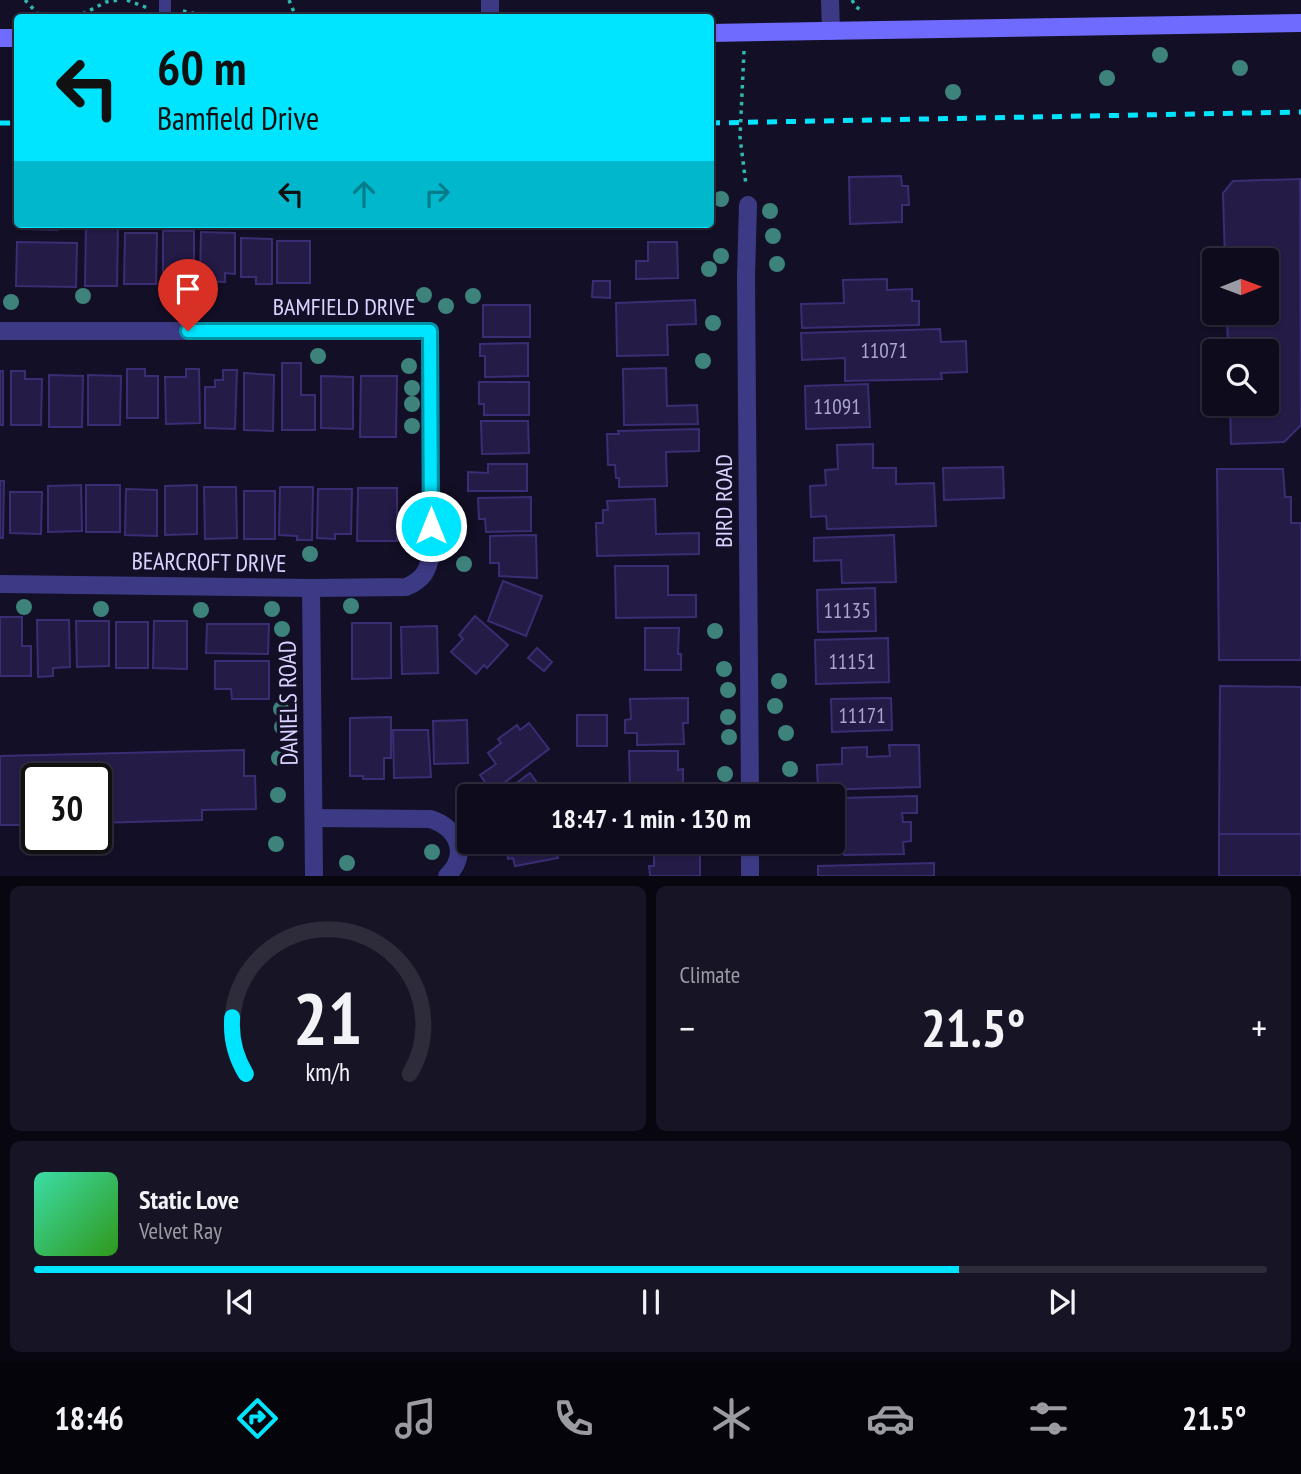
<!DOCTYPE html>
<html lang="en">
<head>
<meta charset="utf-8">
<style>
  :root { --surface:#0e0b1c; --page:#171425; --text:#f1f3f6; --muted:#9b9ba3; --line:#2e2b3b; --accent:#00e5ff }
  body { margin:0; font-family:"PT Sans Narrow",sans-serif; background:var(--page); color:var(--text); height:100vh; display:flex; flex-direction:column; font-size:26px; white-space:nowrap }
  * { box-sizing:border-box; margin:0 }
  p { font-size:23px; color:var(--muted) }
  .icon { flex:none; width:38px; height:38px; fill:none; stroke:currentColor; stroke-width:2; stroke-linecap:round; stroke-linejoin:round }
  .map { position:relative; height:876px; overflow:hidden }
  .details { display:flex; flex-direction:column; gap:10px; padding:10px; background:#08060f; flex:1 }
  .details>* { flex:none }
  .hud { position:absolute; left:14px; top:14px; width:700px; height:214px; border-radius:7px; box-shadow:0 2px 5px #0004,0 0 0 2px var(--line); background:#00e5ff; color:#111; overflow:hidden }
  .needle { width:46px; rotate:89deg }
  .tools { position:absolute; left:1202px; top:248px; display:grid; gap:14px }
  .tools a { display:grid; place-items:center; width:77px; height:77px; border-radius:7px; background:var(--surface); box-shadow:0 2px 5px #0004,0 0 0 2px var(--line); font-size:35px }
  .speed { position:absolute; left:21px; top:763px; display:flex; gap:14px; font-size:35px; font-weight:700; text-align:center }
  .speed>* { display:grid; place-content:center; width:91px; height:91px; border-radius:50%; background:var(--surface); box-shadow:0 2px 5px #0004,0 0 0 2px var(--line); line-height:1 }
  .speed .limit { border:4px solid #111; border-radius:10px; background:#fff; color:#111 }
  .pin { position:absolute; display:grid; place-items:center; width:60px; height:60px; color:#fff; margin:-72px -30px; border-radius:50% 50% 50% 0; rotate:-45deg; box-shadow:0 0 7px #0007 }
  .pin .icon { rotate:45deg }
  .me { position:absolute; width:77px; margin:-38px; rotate:0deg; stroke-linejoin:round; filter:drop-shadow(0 0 5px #0008) }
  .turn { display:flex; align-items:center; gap:24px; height:147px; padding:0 28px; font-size:32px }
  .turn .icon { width:91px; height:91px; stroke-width:2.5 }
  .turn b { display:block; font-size:49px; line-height:60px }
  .lanes { display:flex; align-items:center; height:66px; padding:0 28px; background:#0003; justify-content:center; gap:35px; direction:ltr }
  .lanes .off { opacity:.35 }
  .big { font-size:52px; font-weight:600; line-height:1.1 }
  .details .card { flex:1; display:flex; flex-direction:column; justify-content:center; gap:10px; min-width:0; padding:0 24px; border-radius:10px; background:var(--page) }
  .details .dial { align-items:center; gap:0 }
  .dial svg { height:182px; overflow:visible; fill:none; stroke:var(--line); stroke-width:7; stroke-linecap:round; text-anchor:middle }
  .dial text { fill:var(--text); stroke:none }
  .song { display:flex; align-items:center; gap:21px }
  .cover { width:84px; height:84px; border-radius:10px; background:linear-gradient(135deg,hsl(160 70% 55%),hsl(110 70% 35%)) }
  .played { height:7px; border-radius:4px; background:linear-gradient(90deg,var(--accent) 75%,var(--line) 75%) }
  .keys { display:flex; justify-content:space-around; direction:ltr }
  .heat { display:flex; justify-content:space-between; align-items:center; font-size:38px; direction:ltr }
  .details .tiles { flex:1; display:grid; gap:10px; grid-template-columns:1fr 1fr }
  .card:last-child { grid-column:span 2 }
  .trip { position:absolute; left:457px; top:784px; width:388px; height:70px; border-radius:7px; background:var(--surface); box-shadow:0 2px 5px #0004,0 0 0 2px var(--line); font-weight:600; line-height:70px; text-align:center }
  .tab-bar { display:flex; height:112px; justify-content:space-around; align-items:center; background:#06040b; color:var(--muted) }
  .tab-bar .icon { width:49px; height:49px }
  .tab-bar .current { color:var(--accent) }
  .tab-bar b { font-size:32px; color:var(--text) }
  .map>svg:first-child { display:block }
  .building { fill:#241b47; stroke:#3b2d73; stroke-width:2 }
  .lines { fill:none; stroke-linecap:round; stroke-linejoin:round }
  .path { stroke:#2fb8b0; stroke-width:3.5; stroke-dasharray:3.5 5; stroke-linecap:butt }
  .service { stroke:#3d3a85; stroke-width:12 }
  .minor { stroke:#3d3a85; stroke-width:18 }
  .secondary { stroke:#6f6bff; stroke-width:18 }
  .rail { stroke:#00e5ff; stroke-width:5; stroke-dasharray:10 9; stroke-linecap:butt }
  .tree { fill:#3d827b }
  .route-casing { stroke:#0095a6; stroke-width:18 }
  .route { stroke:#00e5ff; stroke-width:12 }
  .labels { text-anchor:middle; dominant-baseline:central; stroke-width:7; stroke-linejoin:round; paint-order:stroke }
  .number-label { font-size:21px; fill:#aca6d1 }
  .street-label { font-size:24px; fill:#d9d4ff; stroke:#130f26 }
</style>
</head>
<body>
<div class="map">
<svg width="1301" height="876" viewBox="0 0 1301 876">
  <rect width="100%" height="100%" fill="#130f26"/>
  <g class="building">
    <polygon points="901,176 902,186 908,186 909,205 902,205 902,222 850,224 849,177"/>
    <polygon points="1300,179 1301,425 1284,442 1231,444 1230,404 1267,404 1267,352 1228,352 1227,313 1267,313 1267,261 1225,261 1223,193 1233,181"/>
    <polygon points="25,224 57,224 57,230 25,229"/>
    <polygon points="86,224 118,225 117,286 85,286"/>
    <polygon points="163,231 194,231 194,282 181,282 181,275 163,274"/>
    <polygon points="201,232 235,233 235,274 225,273 225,282 200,281"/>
    <polygon points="125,233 157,233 156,284 124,284"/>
    <polygon points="241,238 272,239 272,284 256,284 256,277 241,277"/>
    <rect x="277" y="241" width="33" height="42"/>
    <polygon points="17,242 77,243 76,287 16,286"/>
    <polygon points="648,242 677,242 678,278 636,279 636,261 648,261"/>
    <polygon points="887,279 887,290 912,289 912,301 919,301 919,325 802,328 801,304 844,303 843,280"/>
    <polygon points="593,281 610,281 610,298 592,297"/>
    <polygon points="695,300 696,324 667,325 668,355 617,356 616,303"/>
    <rect x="483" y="305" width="47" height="32"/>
    <polygon points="940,329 941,342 966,341 967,372 941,373 942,379 845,381 845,358 802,360 801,333"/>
    <polygon points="528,343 528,376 485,377 485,356 480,356 480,344"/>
    <polygon points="282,363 301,363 301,395 315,395 315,430 282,430"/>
    <polygon points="666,368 667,406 697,405 698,424 624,425 623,369"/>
    <polygon points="127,369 145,369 145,376 158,376 158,418 127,418"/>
    <polygon points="186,369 199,369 200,423 166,424 165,377 186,377"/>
    <polygon points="223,370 237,370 235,429 205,428 205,387 215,387 215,380 223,380"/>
    <rect x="0" y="371" width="3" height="54"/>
    <polygon points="11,371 25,371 25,379 42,379 41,425 11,425"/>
    <polygon points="244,373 274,375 273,431 244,430"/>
    <polygon points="49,375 83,376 82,427 49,427"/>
    <polygon points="88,375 121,376 120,425 88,425"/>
    <polygon points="321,376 353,377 353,429 321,428"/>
    <polygon points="361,376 397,376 396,437 360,437"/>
    <polygon points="479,382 529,382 529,415 484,415 484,404 479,404"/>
    <polygon points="868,384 870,427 806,429 805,386"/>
    <polygon points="481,421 528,421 529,453 482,454"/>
    <polygon points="699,429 699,451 666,452 667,486 619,487 619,478 616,478 615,465 608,465 607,434 619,434 618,431"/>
    <polygon points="873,444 873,468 896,468 896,484 934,483 936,526 827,529 826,516 811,517 810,486 826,485 825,470 838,469 837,445"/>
    <polygon points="488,464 527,464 527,491 468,491 468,472 488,473"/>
    <polygon points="1003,467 1004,498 944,500 943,468"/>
    <polygon points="1217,469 1283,469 1285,497 1291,497 1291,523 1301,523 1301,660 1219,660"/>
    <polygon points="0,481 4,481 3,538 0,538"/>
    <polygon points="81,485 82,531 48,532 48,486"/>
    <rect x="86" y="485" width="34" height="47"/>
    <polygon points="197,485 197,534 165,535 165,486"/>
    <polygon points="204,487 236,487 237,538 205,539"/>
    <polygon points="280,487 313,487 312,540 297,540 297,536 279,535"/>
    <polygon points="358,488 397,488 397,541 357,541"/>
    <polygon points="126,489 157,490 157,536 125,535"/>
    <polygon points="318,489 352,489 351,534 335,534 335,539 317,538"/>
    <rect x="244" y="491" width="31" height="48"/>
    <polygon points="10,492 42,492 41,534 10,533"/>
    <polygon points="531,497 531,531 486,532 485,519 479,519 478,498"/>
    <polygon points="655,499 656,534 699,533 699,554 597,556 596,523 603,523 603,510 608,510 607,501"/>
    <polygon points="536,535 537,578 499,576 499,563 490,563 490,536"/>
    <polygon points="894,535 896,582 842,583 841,560 814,561 814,538"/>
    <polygon points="615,566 668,566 668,595 696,595 696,617 616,618"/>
    <polygon points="503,581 542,596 526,636 488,621"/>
    <polygon points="875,588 876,631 818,632 817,590"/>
    <polygon points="475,616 508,645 487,668 484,665 476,674 451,652 463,639 459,635"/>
    <polygon points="0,617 22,617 22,646 31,646 31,676 0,676"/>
    <polygon points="37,620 69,620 70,667 53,668 53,676 38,677"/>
    <polygon points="76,621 109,621 109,666 77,667"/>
    <polygon points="154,621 187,621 187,669 153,668"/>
    <rect x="116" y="622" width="32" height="46"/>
    <polygon points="352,623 391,623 391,678 352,679"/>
    <polygon points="207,624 269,624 268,654 206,653"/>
    <polygon points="437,626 438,673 402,674 401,627"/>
    <polygon points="645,628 679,628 678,654 681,654 681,670 645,670"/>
    <polygon points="888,638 889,682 816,684 815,640"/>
    <polygon points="537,648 552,662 544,671 528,658"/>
    <polygon points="215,661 269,661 269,699 232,699 231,689 215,689"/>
    <polygon points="1220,686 1301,687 1301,834 1219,834"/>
    <polygon points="688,698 688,723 683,723 684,744 637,745 637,733 625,733 625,720 631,719 630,699"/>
    <polygon points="891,698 892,730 832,732 831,699"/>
    <rect x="577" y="715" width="30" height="31"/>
    <polygon points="391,717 391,758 384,758 384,779 363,779 363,776 350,776 350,718"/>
    <polygon points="467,720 468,763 434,764 433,721"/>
    <polygon points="529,723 549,749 492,792 480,775 496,764 488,753 501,743 498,739 517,725 520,730"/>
    <polygon points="393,730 428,730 431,777 394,778"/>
    <polygon points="889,745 919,745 920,787 818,790 817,765 842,764 842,748 867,747 867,757 890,756"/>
    <polygon points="244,750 244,776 255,776 256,809 202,810 202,820 96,823 96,779 37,779 37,825 0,825 0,756"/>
    <polygon points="629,751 678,751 678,770 683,769 683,794 645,795 645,790 630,790"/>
    <polygon points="530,773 547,796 499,796"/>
    <polygon points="917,796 917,813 902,813 903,822 911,822 911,841 903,842 904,854 844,855 843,823 833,824 833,803 843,803 842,798"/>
    <rect x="1219" y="834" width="82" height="42"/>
    <polygon points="506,842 555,842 558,858 515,866 513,858 508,859"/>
    <rect x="646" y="842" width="40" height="6"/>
    <polygon points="700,854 700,876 650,876 649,866 654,866 654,855"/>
    <polygon points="934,863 934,876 818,876 818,866"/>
  </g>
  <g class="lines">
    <g class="path">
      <polyline points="25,0 39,15 48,18"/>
      <polyline points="127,0 148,8"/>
      <polyline points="289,0 296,17"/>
      <polyline points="852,0 856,7 863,11"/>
      <polyline points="183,11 214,18"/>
      <polyline points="516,16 525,18"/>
      <polyline points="75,18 106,2 118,0"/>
      <polyline points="258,18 269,15 398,18"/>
      <polyline points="675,18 697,17"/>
      <polyline points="744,51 740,137 746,185"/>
    </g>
    <polyline class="service" points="165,0 165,18"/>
    <g class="minor">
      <polyline points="490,0 490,18"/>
      <polyline points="830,0 831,31"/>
      <polyline points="748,205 746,277 750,796"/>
      <path d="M0 331H430L431 554C428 571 423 580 406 587L311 588 0 584"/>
      <polyline points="311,588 314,876"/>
      <path d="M314 818 430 819C457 827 470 854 447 876"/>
      <polyline points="750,842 750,876"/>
    </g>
    <g class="secondary">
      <polyline points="710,33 1301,23"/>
      <polyline points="0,38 18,38"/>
    </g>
    <g class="rail">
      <polyline points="0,123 18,123"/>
      <polyline points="710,123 1301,112"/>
    </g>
  </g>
  <g class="tree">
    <circle cx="1160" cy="55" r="8"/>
    <circle cx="1240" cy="68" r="8"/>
    <circle cx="1107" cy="78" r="8"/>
    <circle cx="953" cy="92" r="8"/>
    <circle cx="721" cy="199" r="8"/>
    <circle cx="770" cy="211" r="8"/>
    <circle cx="773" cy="236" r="8"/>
    <circle cx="721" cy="256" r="8"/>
    <circle cx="777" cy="264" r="8"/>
    <circle cx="709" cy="269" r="8"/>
    <circle cx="424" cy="295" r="8"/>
    <circle cx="83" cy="296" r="8"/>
    <circle cx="473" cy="296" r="8"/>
    <circle cx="11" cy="302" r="8"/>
    <circle cx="446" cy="306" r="8"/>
    <circle cx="713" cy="323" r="8"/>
    <circle cx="318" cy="356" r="8"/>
    <circle cx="703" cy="361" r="8"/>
    <circle cx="409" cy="366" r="8"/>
    <circle cx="412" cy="388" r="8"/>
    <circle cx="412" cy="404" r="8"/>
    <circle cx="412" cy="426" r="8"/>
    <circle cx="723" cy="530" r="8"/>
    <circle cx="310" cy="554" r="8"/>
    <circle cx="464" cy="564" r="8"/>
    <circle cx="351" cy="606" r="8"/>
    <circle cx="24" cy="607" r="8"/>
    <circle cx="101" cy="609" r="8"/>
    <circle cx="272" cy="609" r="8"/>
    <circle cx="201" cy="610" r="8"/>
    <circle cx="282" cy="629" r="8"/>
    <circle cx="715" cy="631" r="8"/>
    <circle cx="724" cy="669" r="8"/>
    <circle cx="779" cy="681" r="8"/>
    <circle cx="728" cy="690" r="8"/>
    <circle cx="775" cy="706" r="8"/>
    <circle cx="281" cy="709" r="8"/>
    <circle cx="728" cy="717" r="8"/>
    <circle cx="282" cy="727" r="8"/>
    <circle cx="786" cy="733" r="8"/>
    <circle cx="729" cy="737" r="8"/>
    <circle cx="279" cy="758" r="8"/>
    <circle cx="790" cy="769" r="8"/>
    <circle cx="725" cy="774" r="8"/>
    <circle cx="278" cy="795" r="8"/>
    <circle cx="276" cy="844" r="8"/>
    <circle cx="432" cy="852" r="8"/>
    <circle cx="347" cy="863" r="8"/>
  </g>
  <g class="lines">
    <defs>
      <polyline id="route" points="188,331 430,331 431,526"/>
    </defs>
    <use href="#route" class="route-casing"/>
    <use href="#route" class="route"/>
  </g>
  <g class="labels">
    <g class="number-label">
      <text x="884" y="350">11071</text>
      <text x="837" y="406">11091</text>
      <text x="847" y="610">11135</text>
      <text x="852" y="661">11151</text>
      <text x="862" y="715">11171</text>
    </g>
    <g class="street-label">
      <text x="344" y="306">BAMFIELD DRIVE</text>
      <text transform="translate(723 501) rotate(-90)">BIRD ROAD</text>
      <text transform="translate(209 562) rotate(1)">BEARCROFT DRIVE</text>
      <text transform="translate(288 703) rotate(-91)">DANIELS ROAD</text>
    </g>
  </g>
</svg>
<div class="tools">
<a><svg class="needle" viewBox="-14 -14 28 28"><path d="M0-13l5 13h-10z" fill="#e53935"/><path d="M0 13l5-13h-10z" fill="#9b9ba3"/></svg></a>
<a><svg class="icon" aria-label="search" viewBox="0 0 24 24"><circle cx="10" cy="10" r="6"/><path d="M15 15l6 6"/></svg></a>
</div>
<div class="speed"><div class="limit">30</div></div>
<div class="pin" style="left:188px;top:331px;background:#d93025"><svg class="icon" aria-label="arrive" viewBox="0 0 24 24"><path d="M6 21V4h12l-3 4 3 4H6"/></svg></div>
<svg class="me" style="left:431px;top:526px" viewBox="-20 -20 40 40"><circle r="17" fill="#00e5ff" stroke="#fff" stroke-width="3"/><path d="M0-11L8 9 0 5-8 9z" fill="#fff"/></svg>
<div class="trip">18:47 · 1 min · 130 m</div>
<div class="hud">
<div class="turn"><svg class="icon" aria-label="left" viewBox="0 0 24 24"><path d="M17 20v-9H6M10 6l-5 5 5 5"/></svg><div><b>60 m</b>Bamfield Drive</div></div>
<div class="lanes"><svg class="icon" aria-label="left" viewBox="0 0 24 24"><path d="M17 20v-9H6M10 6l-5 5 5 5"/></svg><svg class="icon off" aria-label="ahead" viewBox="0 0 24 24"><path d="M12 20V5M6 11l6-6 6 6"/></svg><svg class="icon off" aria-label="right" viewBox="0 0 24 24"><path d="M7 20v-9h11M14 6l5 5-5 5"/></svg></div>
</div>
</div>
<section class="details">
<div class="tiles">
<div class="card dial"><svg viewBox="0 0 100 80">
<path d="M14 69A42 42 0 1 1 86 69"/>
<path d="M14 69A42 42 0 0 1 8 44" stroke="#00e5ff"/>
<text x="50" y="56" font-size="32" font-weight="700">21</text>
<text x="50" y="72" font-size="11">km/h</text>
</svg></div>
<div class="card"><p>Climate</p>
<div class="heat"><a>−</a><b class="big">21.5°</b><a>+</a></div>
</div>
<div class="card">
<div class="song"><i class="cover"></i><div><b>Static Love</b><p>Velvet Ray</p></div></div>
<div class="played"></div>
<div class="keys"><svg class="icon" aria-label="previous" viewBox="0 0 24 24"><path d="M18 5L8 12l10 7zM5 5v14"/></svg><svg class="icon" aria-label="pause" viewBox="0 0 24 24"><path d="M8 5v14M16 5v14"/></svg><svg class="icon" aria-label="next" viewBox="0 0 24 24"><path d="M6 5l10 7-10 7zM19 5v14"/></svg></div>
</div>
</div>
</section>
<nav class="tab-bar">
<b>18:46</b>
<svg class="icon current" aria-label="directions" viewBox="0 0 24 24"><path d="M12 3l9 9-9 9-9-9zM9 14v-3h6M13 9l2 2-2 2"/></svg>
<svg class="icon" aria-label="music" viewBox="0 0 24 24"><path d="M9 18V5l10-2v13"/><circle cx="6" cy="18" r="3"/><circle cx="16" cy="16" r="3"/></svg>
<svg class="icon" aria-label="phone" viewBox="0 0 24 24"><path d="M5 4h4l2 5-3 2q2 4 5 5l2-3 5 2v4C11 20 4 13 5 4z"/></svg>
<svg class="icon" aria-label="climate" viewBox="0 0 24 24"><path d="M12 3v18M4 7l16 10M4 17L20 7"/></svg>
<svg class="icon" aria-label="car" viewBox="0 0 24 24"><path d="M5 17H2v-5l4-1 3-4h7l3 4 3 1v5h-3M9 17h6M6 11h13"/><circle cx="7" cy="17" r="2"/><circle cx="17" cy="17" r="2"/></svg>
<svg class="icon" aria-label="filters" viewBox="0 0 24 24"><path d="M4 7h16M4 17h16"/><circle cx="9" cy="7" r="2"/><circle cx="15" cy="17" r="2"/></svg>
<b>21.5°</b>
</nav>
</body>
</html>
